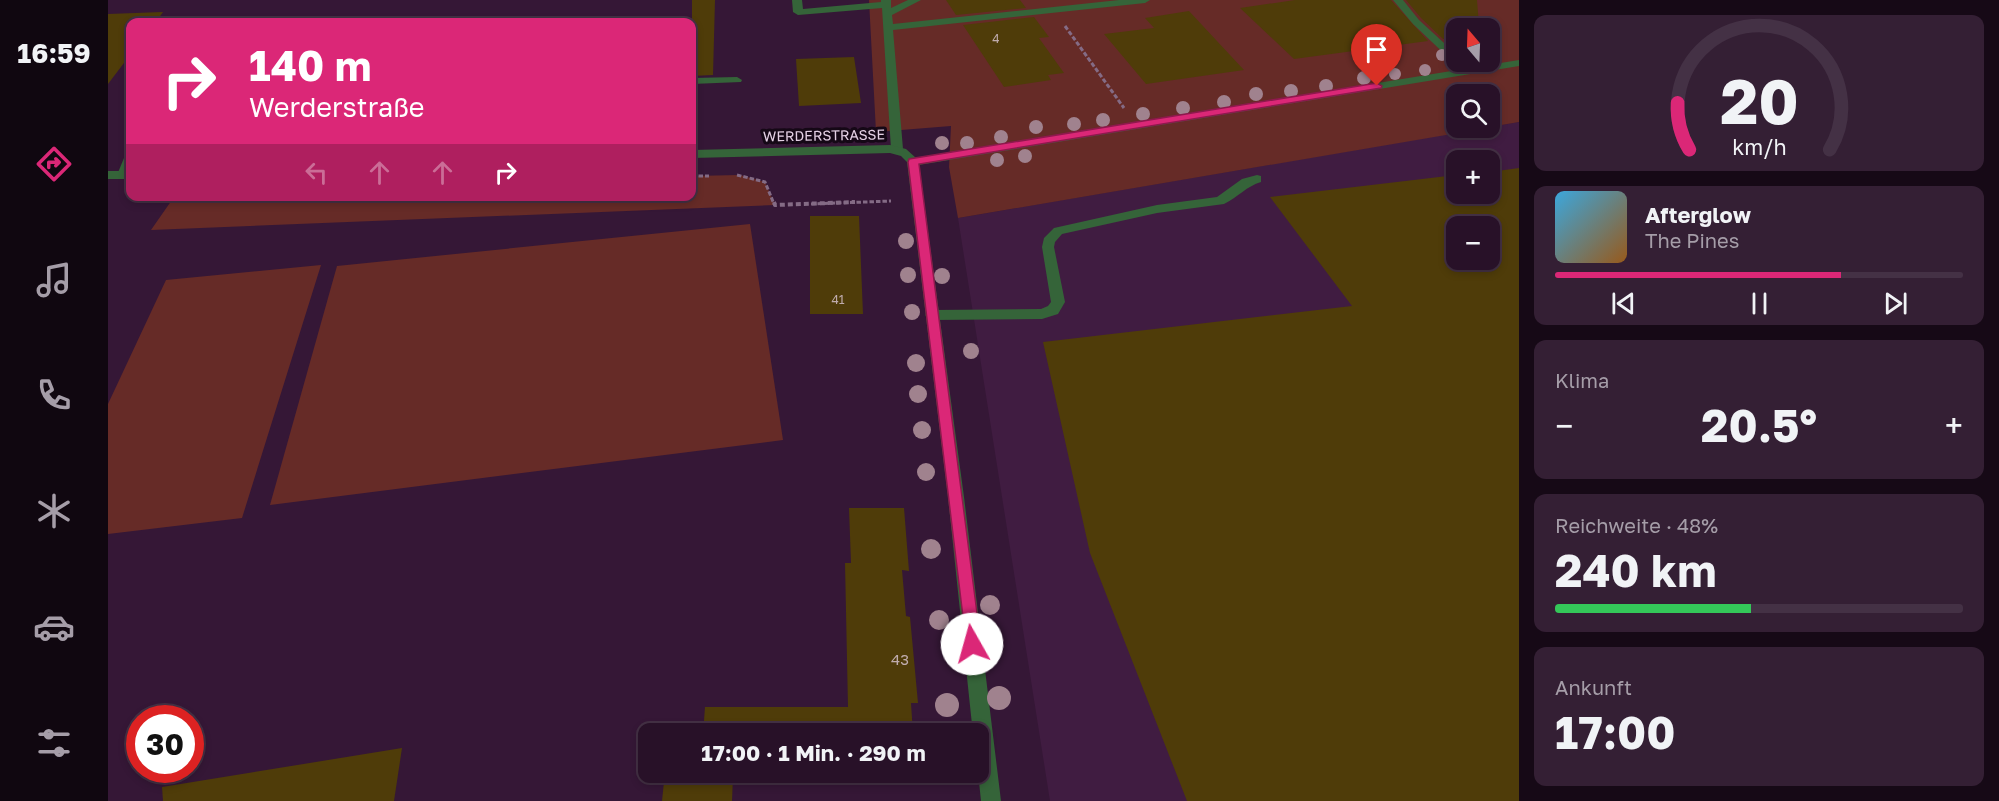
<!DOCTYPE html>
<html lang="de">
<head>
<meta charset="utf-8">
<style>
  :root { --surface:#281128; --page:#341f34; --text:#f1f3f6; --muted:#a59da8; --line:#443145; --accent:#db2777 }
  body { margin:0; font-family:"Golos Text",sans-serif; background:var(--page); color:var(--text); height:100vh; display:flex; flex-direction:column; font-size:22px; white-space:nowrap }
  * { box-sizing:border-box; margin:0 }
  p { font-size:20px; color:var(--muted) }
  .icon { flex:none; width:33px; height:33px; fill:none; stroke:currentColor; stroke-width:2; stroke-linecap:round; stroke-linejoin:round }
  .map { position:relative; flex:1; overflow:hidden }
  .details { display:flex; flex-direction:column; gap:15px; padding:15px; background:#160916; width:480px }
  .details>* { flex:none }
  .top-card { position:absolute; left:18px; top:18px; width:570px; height:183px; border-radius:12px; box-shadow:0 3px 9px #0003,0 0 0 2px var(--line); background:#db2777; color:#fff; overflow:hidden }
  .needle { width:39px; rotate:341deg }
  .controls { position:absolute; left:1338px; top:18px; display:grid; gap:12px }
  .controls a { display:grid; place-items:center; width:54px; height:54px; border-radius:12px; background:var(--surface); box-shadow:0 3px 9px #0003,0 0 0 2px var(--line); font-size:30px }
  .speed { position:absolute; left:18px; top:705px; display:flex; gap:12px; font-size:30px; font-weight:700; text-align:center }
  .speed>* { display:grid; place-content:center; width:78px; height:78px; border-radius:50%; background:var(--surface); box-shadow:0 3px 9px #0003,0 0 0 2px var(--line); line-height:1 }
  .speed .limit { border:9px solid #d22; background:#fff; color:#111 }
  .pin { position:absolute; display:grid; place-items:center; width:51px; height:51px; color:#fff; margin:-62px -26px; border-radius:50% 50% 50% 0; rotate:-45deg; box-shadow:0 0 6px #0007 }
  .pin .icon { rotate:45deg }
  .me { position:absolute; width:66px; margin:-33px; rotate:353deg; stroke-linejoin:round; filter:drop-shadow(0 0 4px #0008) }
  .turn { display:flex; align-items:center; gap:21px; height:126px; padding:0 24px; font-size:27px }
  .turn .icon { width:78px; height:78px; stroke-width:2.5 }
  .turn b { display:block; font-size:42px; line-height:51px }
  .lanes { display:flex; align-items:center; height:57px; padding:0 24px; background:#0003; justify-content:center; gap:30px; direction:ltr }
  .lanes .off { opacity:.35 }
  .big { font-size:45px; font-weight:700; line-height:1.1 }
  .details .tile { flex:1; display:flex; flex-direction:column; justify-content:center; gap:9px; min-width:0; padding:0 21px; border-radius:12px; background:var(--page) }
  .details .dial { align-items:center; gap:0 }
  .dial svg { height:156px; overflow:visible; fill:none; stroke:var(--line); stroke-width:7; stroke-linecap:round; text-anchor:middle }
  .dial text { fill:var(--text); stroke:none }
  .song { display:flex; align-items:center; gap:18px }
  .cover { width:72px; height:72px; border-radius:9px; background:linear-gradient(135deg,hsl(200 70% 55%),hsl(30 70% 35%)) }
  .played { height:6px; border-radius:3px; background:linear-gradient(90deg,var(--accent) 70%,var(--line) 70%) }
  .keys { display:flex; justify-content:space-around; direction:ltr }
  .heat { display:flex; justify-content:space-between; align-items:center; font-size:33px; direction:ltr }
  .charge { height:9px; border-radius:4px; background:linear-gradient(90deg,#34c759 48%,var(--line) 0) }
  .trip { position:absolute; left:530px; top:723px; width:351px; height:60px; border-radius:12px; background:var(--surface); box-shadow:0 3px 9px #0003,0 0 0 2px var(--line); font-weight:700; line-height:60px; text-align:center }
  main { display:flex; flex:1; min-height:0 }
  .tab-bar { display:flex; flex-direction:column; width:108px; justify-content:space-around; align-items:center; background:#100710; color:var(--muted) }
  .tab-bar .icon { width:42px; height:42px }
  .tab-bar .on { color:var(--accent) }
  .tab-bar b { font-size:27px; color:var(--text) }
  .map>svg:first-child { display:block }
  .built { fill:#401c41; fill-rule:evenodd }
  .green { fill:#662b27; fill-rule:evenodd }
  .building { fill:#4f3c09; fill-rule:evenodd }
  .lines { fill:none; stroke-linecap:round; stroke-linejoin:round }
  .path-far1 { stroke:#846b85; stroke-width:3; stroke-dasharray:4.5 2; stroke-linecap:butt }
  .path { stroke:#846b85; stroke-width:4; stroke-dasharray:5 3; stroke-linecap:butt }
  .lane { fill:#356439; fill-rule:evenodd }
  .street { fill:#356439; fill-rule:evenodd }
  .tree { fill:#a0828e }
  .route { fill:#db2777; stroke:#8e194d; stroke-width:1.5 }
  .labels { text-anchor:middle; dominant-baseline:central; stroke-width:6; stroke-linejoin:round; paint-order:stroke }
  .number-label { font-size:12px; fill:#bfabad }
  .far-street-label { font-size:14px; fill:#e4d0e4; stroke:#150816 }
  .near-number-label { font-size:15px; fill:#bfabad }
</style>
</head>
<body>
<main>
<nav class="tab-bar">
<b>16:59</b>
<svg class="icon on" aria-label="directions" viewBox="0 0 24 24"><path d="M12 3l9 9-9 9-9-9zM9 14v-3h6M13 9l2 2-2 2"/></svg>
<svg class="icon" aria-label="music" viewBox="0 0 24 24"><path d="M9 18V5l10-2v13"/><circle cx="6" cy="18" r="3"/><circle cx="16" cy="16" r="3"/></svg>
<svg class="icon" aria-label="phone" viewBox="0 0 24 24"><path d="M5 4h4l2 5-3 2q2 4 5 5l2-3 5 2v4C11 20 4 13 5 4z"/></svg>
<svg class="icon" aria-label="climate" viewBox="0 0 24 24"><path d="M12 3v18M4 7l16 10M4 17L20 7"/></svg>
<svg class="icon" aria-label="car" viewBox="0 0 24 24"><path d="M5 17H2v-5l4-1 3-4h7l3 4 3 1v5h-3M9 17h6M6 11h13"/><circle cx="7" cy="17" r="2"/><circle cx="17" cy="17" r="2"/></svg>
<svg class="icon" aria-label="filters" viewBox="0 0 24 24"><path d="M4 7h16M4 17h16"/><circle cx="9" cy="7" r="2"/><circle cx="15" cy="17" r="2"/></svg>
</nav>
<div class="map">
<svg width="1411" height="801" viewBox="0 0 1411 801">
  <rect width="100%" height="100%" fill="#351736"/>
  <path class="built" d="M1411 122V801H942L850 218ZM1348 160H1382V194H1348ZM1348 226H1382V260H1348Z"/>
  <g class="green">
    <path d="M761 0H1411V122L1382 127V94H1348V128H1379L850 218 841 167 843 126 768 132ZM1348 28H1382V62H1348Z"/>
    <polygon points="632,175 657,182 667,205 43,230 66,197 584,196 584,176"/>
    <polygon points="642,224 675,440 162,505 229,266"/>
    <polygon points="213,265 134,518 0,534 0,404 58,280"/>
  </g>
  <g class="building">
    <polygon points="584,0 607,0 605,75 584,76"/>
    <polygon points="838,0 912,0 918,8 848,15"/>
    <polygon points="1187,0 1283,0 1320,41 1186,59 1132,8"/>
    <polygon points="1298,0 1369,0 1371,25 1348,27 1348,38 1335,39 1313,18"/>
    <polygon points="1081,11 1136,70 1038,84 996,34 1046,28 1037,18"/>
    <polygon points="55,12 48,22 22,22 22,55 0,84 0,14"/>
    <polygon points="926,17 941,37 931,38 956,73 940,75 943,80 896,87 855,25"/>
    <polygon points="746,57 753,103 691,106 688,59"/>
    <path d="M1411 168V801H1079L982 553 935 342 1244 306 1162 197 1348 175V194H1382V172ZM1348 226H1382V260H1348Z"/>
    <polygon points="702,216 751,216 755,314 702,314"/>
    <polygon points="741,508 796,508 801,571 794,570 798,616 802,617 810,703 803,703 805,734 595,734 597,707 740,707 737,563 743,563"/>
    <polygon points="294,748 286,801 55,801 54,787"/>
    <polygon points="557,772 808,772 808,776 709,777 708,784 696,785 684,785 684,776 625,776 624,801 554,801"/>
  </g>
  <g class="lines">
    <g class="path-far1">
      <polyline points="957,26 1016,108"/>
      <polyline points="629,175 657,182 666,204"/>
      <polyline points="584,176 601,176"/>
      <polyline points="66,196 81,196"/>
      <polyline points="703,204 783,201"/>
    </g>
    <polyline class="path" points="666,202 667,205 747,202"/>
    <g class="lane">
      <polygon points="684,0 694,0 695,9 773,2 773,0 783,0 783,8 800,0 813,0 784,15 785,24 1011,0 1042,0 1037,3 785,30 795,149 789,153 783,149 774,8 690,15 685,12"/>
      <polygon points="1285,0 1295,0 1311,20 1348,54 1348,62 1350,62 1344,61 1305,24"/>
      <polygon points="629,77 634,80 633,82 584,84 584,78"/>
      <polygon points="22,154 21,175 19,178 11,178 9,175 16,158"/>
      <path d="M1149 175 1153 176V182C1139 186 1130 197 1116 204L1049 213 954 234 947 242 946 247 957 302 950 314 934 319 824 320 817 315 824 310 933 309 940 306 943 302 934 247 936 238 946 228 1049 205 1109 197 1134 179Z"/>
    </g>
    <g class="street">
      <polygon points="1411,60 1411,66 811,165 856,497 893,801 873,801 870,772 870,734 865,734 840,497 799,162 793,156 782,153 584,158 584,150 782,145 798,149 808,158"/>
      <rect x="0" y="171" width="22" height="8"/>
    </g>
  </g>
  <g class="tree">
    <circle cx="1334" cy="55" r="6"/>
    <circle cx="1317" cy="70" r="6"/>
    <circle cx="1287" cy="74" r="6"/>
    <circle cx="1256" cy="78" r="7"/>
    <circle cx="1218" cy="86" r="7"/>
    <circle cx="1183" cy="91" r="7"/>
    <circle cx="1148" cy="94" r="7"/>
    <circle cx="1116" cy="102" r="7"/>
    <circle cx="1075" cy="108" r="7"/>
    <circle cx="1035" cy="114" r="7"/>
    <circle cx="995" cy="120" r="7"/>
    <circle cx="966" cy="124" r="7"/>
    <circle cx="928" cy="127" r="7"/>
    <circle cx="893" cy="137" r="7"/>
    <circle cx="834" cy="143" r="7"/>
    <circle cx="859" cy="143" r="7"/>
    <circle cx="917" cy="156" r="7"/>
    <circle cx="889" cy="160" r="7"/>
    <circle cx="798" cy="241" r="8"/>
    <circle cx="800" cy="275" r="8"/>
    <circle cx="834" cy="276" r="8"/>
    <circle cx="804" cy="312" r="8"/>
    <circle cx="863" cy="351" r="8"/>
    <circle cx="808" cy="363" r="9"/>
    <circle cx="810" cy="394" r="9"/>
    <circle cx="814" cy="430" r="9"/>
    <circle cx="818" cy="472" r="9"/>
    <circle cx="823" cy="549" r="10"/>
    <circle cx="882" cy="605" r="10"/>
    <circle cx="831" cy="620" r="10"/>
    <circle cx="891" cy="698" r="12"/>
    <circle cx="839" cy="705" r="12"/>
  </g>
  <polygon class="route" points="1269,83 1274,86 1273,88 811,164 873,644 870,650 864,653 859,650 800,162 801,159"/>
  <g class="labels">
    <g class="number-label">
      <text x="888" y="38">4</text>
      <text x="730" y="299">41</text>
    </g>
    <g class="far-street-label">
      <text transform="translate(716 135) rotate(-1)">WERDERSTRASSE</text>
    </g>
    <g class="near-number-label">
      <text x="792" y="659">43</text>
    </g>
  </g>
</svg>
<div class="controls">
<a><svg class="needle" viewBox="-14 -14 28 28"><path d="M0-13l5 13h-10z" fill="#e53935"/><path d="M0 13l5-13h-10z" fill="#a59da8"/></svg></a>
<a><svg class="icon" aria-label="search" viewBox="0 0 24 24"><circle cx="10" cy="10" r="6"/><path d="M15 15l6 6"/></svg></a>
<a>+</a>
<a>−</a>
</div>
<div class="speed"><div class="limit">30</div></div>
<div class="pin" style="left:1269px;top:86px;background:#d93025"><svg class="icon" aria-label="arrive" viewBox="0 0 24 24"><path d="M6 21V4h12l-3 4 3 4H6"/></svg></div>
<svg class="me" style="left:864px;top:644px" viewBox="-20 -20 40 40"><circle r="19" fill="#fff"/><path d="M0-13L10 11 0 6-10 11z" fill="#db2777"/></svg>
<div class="trip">17:00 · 1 Min. · 290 m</div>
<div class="top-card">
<div class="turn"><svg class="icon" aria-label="right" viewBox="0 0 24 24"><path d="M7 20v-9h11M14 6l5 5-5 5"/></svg><div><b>140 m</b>Werderstraße</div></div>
<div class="lanes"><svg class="icon off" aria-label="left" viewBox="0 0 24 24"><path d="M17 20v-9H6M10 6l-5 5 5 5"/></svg><svg class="icon off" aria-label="ahead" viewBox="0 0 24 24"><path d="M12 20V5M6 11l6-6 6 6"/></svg><svg class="icon off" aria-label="ahead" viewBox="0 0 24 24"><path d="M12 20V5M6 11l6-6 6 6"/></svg><svg class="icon" aria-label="right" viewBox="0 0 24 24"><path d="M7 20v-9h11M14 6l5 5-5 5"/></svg></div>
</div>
</div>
<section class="details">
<div class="tile dial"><svg viewBox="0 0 100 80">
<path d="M14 69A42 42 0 1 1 86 69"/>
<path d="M14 69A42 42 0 0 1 8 45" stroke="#db2777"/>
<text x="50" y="56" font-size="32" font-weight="700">20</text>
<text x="50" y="72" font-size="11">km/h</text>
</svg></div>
<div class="tile">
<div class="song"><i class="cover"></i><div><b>Afterglow</b><p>The Pines</p></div></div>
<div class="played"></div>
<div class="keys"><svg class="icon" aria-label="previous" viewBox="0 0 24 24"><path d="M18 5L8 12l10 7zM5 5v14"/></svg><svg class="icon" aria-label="pause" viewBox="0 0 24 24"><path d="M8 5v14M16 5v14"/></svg><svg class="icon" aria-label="next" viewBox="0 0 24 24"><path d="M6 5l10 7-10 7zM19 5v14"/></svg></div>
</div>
<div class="tile"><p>Klima</p>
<div class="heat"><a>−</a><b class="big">20.5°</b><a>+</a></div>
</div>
<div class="tile"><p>Reichweite · 48%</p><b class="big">240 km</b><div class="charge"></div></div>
<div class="tile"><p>Ankunft</p><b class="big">17:00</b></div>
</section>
</main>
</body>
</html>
